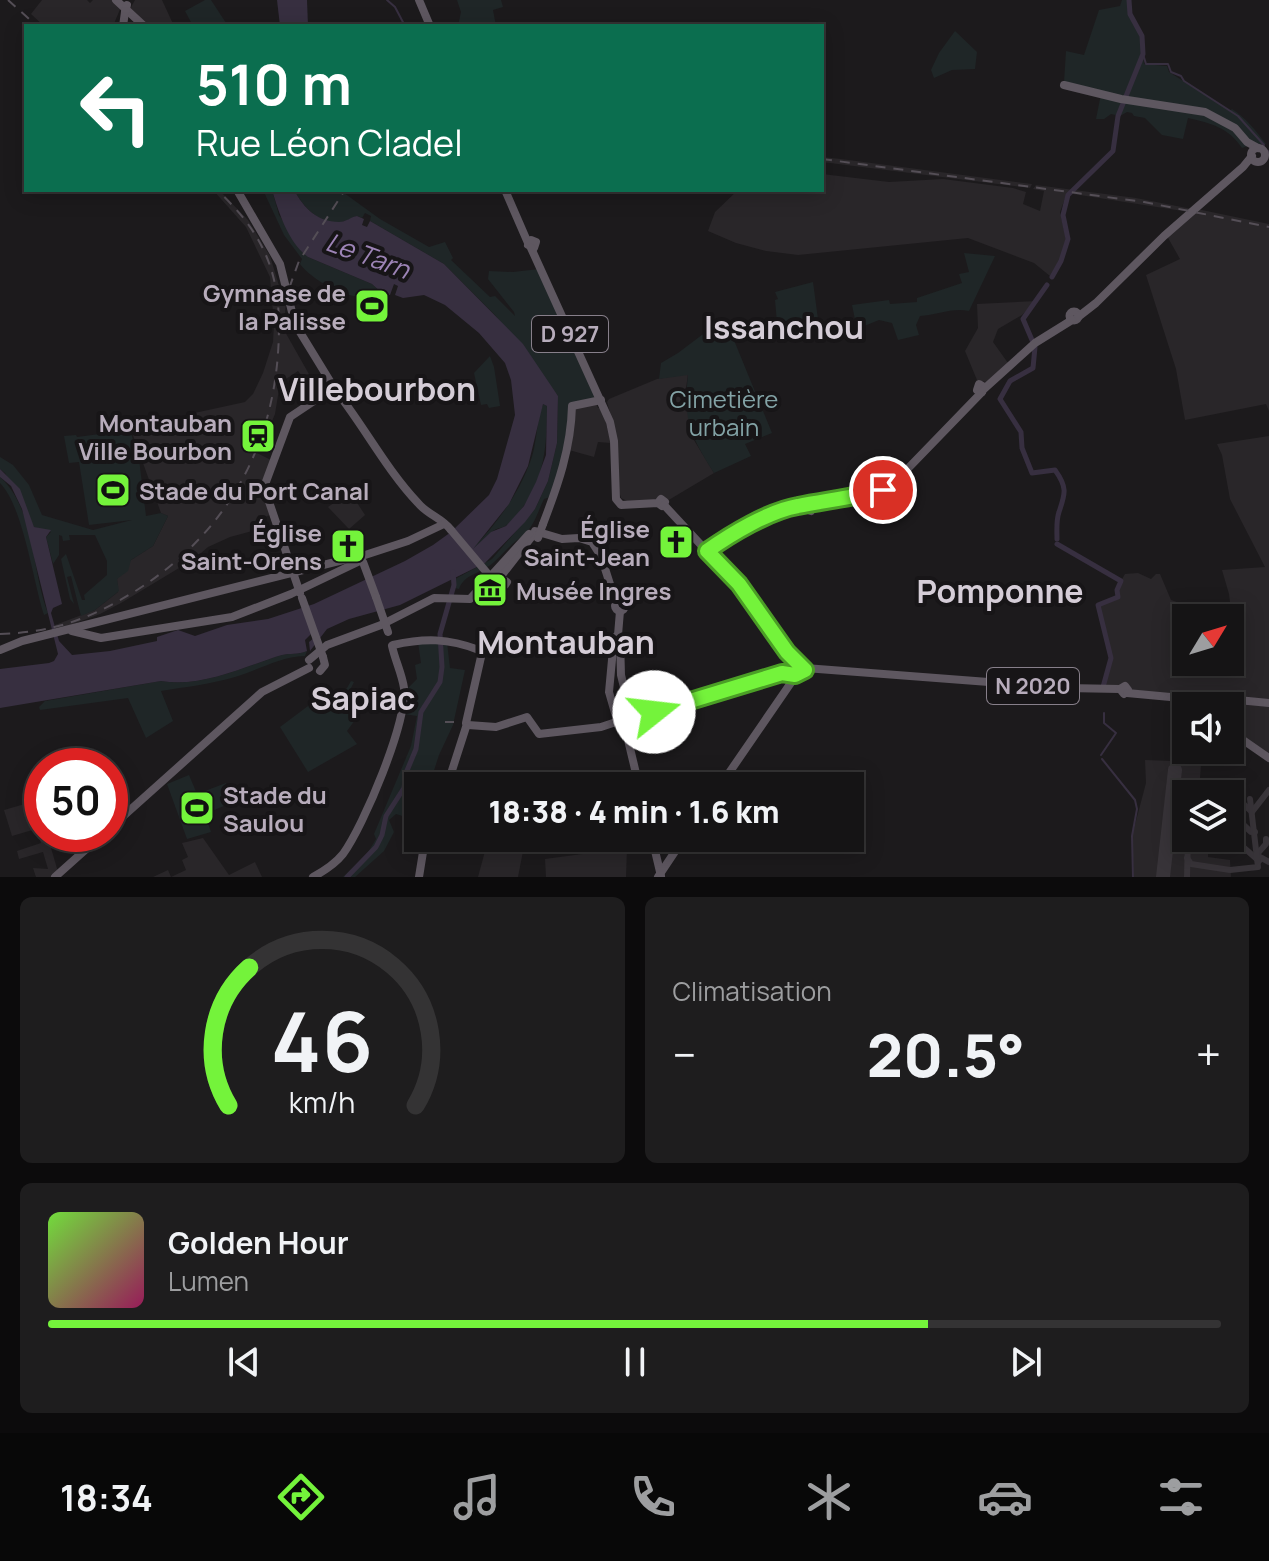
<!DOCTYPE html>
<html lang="fr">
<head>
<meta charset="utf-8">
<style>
  :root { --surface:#151415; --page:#1e1d1e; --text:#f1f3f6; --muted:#9d9ea0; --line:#343334; --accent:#74f33b }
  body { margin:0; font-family:Manrope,sans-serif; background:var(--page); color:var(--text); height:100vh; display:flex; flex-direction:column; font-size:30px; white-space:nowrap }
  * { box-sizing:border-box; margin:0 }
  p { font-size:26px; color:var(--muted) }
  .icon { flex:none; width:44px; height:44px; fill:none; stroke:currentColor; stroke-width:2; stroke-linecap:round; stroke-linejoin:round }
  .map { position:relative; height:877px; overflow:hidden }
  .sheet { display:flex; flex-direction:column; gap:20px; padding:20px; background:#0c0b0c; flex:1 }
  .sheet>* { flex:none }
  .hud { position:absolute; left:24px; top:24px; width:800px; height:168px; border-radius:0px; box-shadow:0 4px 20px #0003,0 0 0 2px var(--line); background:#0b6e4f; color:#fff; overflow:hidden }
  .needle { width:52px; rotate:52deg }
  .buttons { position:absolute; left:1172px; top:604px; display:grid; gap:16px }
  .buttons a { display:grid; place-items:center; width:72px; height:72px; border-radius:0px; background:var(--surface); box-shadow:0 4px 20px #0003,0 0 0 2px var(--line); font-size:40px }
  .speed { position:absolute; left:24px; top:748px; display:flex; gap:16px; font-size:40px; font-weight:700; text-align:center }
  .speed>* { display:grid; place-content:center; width:104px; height:104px; border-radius:50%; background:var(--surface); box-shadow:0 4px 20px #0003,0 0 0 2px var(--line); line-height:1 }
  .speed .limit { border:12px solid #d22; background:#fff; color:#111 }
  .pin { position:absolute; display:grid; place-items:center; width:68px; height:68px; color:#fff; margin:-34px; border:4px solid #fff; border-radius:50%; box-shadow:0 2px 8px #0007 }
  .me { position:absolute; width:88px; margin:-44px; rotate:74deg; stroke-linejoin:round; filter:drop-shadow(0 0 6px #0008) }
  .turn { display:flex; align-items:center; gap:28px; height:168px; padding:0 40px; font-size:36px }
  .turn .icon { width:104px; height:104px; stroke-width:2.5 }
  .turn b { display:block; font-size:56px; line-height:68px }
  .big { font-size:60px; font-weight:800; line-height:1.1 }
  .sheet .tile { flex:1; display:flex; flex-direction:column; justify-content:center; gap:12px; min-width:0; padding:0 28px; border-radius:12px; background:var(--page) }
  .sheet .dial { align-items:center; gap:0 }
  .dial svg { height:208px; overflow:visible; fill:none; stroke:var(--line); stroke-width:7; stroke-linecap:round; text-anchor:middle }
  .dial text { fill:var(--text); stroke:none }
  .song { display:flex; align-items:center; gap:24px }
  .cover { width:96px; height:96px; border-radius:12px; background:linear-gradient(135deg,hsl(100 70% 55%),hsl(330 70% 35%)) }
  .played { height:8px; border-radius:4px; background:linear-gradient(90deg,var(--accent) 75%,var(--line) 75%) }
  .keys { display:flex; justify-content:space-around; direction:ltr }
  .heat { display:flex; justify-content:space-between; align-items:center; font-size:44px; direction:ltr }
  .sheet .tiles { flex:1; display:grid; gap:20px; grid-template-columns:1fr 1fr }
  .tile:last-child { grid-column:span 2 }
  .trip { position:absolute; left:404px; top:772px; width:460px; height:80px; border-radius:0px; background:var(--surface); box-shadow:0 4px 20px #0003,0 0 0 2px var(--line); font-weight:800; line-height:80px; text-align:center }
  .menu { display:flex; height:128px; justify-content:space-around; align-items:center; background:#080808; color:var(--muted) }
  .menu .icon { width:56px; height:56px }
  .menu .current { color:var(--accent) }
  .menu b { font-size:36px; color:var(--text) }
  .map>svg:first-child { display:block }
  .built { fill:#292629 }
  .green { fill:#1f2627 }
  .water { fill:#372f40; fill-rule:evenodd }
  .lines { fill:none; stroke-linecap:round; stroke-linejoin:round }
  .stream { stroke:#372f40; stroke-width:2 }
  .river { stroke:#372f40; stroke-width:5 }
  .taxiway { stroke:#383439; stroke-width:6 }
  .runway { stroke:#383439; stroke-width:14 }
  .major { stroke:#5e5760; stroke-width:8 }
  .rail { stroke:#544e56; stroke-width:2; stroke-dasharray:10 8; stroke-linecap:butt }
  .major-bridge { stroke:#5e5760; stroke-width:8 }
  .route-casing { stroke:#4b9e26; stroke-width:20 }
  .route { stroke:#74f33b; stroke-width:14 }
  .labels { text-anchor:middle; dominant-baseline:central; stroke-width:8; stroke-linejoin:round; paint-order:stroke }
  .shield { fill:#171517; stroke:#877f8a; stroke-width:2 }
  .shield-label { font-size:22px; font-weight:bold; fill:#b7acbb }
  .poi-label { font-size:24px; font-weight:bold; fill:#b7acbb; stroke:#171517; text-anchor:end }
  .park-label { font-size:24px; fill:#83a3a6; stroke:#171517 }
  .water-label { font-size:26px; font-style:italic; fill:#9d84b6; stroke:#171517 }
  .district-label { font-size:32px; font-weight:bold; fill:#d5cdd7; stroke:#171517 }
</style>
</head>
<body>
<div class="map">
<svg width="1269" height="877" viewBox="0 0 1269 877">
  <rect width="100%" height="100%" fill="#1c1a1c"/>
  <g class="built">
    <polygon points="42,0 87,0 90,3 93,0 113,0 121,7 113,26 44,26 31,14"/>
    <polygon points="135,0 162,0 174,26 147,26 130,9"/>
    <polygon points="822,157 841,159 1032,184 1030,188 822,162"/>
    <polygon points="822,174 889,182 943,179 1013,188 1026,192 1023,204 1040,211 1044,191 1033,189 1036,185 1136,198 1192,209 1189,212 1067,193 1060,212 1066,239 1060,260 1050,276 1034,263 968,238 798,255 766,251 736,243 708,231 715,212 738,190 822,190"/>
    <polygon points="213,190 219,190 248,220 270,256 280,289 284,292 286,299 284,330 314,383 315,395 310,399 307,382 298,371 280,383 275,414 272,421 268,421 257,453 271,460 260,488 270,515 258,520 256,530 230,537 208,547 194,559 121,603 100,614 57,630 55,625 95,610 118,592 117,579 131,560 153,546 168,516 161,513 130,427 245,402 253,394 263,373 273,342 274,324 270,277 246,227"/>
    <polygon points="1197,209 1269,224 1269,411 1266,404 1185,420 1176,369 1146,275 1180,259 1167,236"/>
    <polygon points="1036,301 1022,315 998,329 993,342 1008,363 986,382 977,380 965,351 978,328 977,304"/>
    <polygon points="688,374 686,388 692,437 714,473 667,501 627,501 621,498 618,487 615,430 607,402 609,399 657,379"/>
    <polygon points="596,403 598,408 602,408 611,443 598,442 594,457 569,450 574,407"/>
    <polygon points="1269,436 1269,760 1236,739 1230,744 1230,706 1213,706 1214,699 1196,697 1102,690 1111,658 1098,607 1099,604 1118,597 1117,588 1125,574 1138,573 1151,579 1156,574 1160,574 1171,600 1210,614 1211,618 1186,618 1186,662 1230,662 1230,656 1234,656 1234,635 1229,594 1222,570 1265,567 1230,499 1222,455 1217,444"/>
    <polygon points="350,492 365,515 349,529 328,507"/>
    <polygon points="1177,732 1186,732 1186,750 1227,750 1225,754 1217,754 1217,764 1201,764 1199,794 1186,794 1186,838 1217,838 1217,850 1208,850 1208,857 1230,860 1231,877 1134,877 1132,836 1146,783 1145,760 1173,761"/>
    <polygon points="42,799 42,834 47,834 58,872 52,877 36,877 33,868 48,869 43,852 19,859 17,851 41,843 36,829 12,836 4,810"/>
    <polygon points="203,838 229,875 255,862 262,877 153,877 168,870 171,877 186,870 182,860 188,857 182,843"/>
    <polygon points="488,840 524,846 518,877 478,877"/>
    <polygon points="627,848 626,877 546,877 545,859"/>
  </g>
  <g class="green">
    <polygon points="205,0 211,0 228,26 193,26 185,11"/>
    <polygon points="457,0 501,0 503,7 493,10 496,26 458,26 461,12"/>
    <path d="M1122 0H1128L1129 14 1140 34 1144 64 1167 66 1169 72 1230 111 1232 109C1246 118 1256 131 1266 144H1254L1242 148C1229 128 1211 123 1188 118L1183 139 1162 135 1145 118 1134 116 1132 113 1127 112 1120 116 1111 114 1104 119H1096L1101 94 1064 82 1066 51 1084 55 1099 10 1120 6Z"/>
    <polygon points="955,31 977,52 975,69 952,70 934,78 931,70 939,53"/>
    <path d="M263 190H272L279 215 308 257 372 284 383 294 381 301 376 302 369 297C348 300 313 281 300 264L302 259 284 235Z"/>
    <path d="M294 190H340L380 219 429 247 445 242 453 258 451 260 490 297 495 296 515 316 514 312 488 279 489 271 513 272 539 269 596 398 574 403 570 430 553 496 544 499C537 513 534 528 521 537 510 545 503 554 493 563 482 573 464 574 459 589L455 588V579L492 559 535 509 548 481 557 443 558 396 495 315 444 264 370 221 371 216 365 213 362 218 357 216C353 217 349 220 345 221 323 229 303 207 294 190Z"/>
    <path d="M964 253 995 256 969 311C953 307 937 315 920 316L916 325 919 335 898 340 892 323 879 320 857 329 852 305 889 300 890 304 917 302V298L962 283 959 274 969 272Z"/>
    <polygon points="813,282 818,319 777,323 775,300 778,299 775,292"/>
    <path d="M723 319 729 328 772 433 745 444 751 456 714 473C690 435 683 420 688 375L659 379 661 363 678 353Z"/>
    <polygon points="490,356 494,367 500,406 489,408 487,404 481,405 474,373"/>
    <path d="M543 404 547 406C547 451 544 490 508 524 503 529 497 527 492 532 485 537 480 544 474 550L473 548C498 523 523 488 533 453 537 437 537 420 543 404Z"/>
    <polygon points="130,430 139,459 146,516 161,513 168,516 153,546 131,560 128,571 117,579 119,591 95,610 81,616 71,576 67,577 74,604 70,599 61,559 66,554 82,600 85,600 84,595 107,575 107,561 95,535 69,535 70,540 63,541 62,536 59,535 59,555 53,564 46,537 51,532 34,527 5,473 0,469 0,457 13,465 29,485 42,515 93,530 132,520 89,525 79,462 69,463 64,436 76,435 77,437"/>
    <path d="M0 477C36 510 31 570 48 613L44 615C33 581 23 506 0 483Z"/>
    <polygon points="418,642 447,642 450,668 465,670 453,725 439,755 429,786 418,786 418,821 396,814 389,820 394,832 384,851 355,877 343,877 367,854 376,839 374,834 411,746 417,716 404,714 406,690 417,679 415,665 421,663"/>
    <path d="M307 651 305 656C279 657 259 670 235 677 211 684 186 687 161 691L173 721 146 738 128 698 40 710 39 707 45 701 161 681C202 688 245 666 282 655 290 653 298 655 307 651Z"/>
    <polygon points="351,681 354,682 349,692 363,709 347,731 357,744 308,772 280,727 312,703 315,707 329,697 332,700 347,688"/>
    <polygon points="189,775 197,794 226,783 233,802 205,814 211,832 187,839 167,784"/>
  </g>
  <g class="water">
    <polygon points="277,0 307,0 308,26 280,26"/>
    <path d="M272 190H294C304 208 317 222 339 222 346 222 351 217 357 216L364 219 362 225 367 227 370 221 444 264 523 344 558 396 557 443 548 481 535 509 525 522 485 563 400 605 349 619 327 629 310 651 309 642 314 638 311 634 305 640 307 651C298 655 290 653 282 655 245 666 202 688 161 681L0 708V669L49 663 54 661 58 654 22 509 11 486 0 477V469L20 489 34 527 51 530 46 537 62 604 53 608 51 613 59 641 72 655 110 651 157 641V637L178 630 195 636 227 625 268 619 314 604 405 561 433 545 451 532 489 495 497 479 515 415 511 380 505 363 479 333 445 305 424 295 403 298 395 295 398 286 394 284 390 295 383 294 372 284 308 257C288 242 279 213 272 190ZM543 404 547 406 546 455 536 482 524 506 506 526 491 532 473 549 509 504 528 466Z"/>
  </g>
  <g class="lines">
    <g class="stream">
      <polyline points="387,0 395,7 405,26"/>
      <polyline points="1143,54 1146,64 1168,64 1171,72 1181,76 1184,81 1238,116 1264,145"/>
      <polyline points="1268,151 1269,152"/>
      <polyline points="1101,755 1116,733 1104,723 1104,713"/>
      <polyline points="1102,759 1135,800 1137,809 1132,836 1133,877"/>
    </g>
    <g class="river">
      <polyline points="1052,277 1061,261 1068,239 1063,215 1068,195 1113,151 1118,116 1143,54 1142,36 1130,14 1129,0"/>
      <path d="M1047 285 1023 319 1035 347 1033 368 1010 381 1000 399 1021 432 1022 448 1032 473 1055 470C1068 488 1065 494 1059 512 1056 520 1057 531 1057 539"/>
      <polyline points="1057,544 1121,581 1117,590 1118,597 1098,605 1111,658 1103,687"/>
      <polyline points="347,877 376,847 382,835 386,816 404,788 406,773 416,749 421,712 440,682 442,667 440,634 454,585 453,572"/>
    </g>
    <g class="taxiway">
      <polyline points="1173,785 1173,800 1186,806"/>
      <polyline points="1225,787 1252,812 1269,790"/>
      <polyline points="1230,812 1251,832 1255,832"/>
      <polyline points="1170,816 1172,805 1179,804"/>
      <polyline points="1188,841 1200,838"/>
      <polyline points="1242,842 1242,846 1259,861"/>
      <polyline points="1258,853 1266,844 1266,839"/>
      <polyline points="1258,856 1269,862"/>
      <polyline points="1187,858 1191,864 1230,870 1258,867 1250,799"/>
      <polyline points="1187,877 1188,838"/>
    </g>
    <polyline class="runway" points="1163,877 1175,770"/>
    <g class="major">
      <polyline points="116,0 144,26"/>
      <polyline points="419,0 430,26"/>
      <polyline points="123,26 125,12"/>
      <polyline points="1064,85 1121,99 1205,112 1235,128 1247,142 1258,148"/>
      <circle cx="1258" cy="155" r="7"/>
      <polyline points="237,190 280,264 295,324 333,386"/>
      <polyline points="505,190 528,243"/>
      <polygon points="531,240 536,242 534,248 528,245"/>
      <polyline points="531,248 610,422 614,441 616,499 621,505 658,503 661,499 665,502 662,506 658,503"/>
      <circle cx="1074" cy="316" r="4.5"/>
      <polyline points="1078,317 1096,303 1164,236 1243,167 1252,156"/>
      <polygon points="979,384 984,387 982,392 977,390"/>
      <path d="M333 387C363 424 385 468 418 503 428 515 442 518 451 530"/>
      <polyline points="984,389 1035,343 1072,320"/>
      <polygon points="808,504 813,506 811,511 806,509"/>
      <polyline points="664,505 741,588 797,664"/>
      <polyline points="813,505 890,487 982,392"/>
      <path d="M543 524C558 485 571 448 572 406L601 400"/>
      <polyline points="535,531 562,539 579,538 592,542 601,556 616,603"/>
      <path d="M707 551C736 530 767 517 801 505L806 506"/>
      <polyline points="365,555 408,541 444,524"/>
      <polyline points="363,562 376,597"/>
      <polygon points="504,580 507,582 505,585 502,583"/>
      <polyline points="495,581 498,580 533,535"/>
      <polyline points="300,593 264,487 290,417 332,389"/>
      <circle cx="620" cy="606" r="5"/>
      <polyline points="72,631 101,638 232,617 291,594 360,561"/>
      <polyline points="618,635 620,639 621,675 631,716"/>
      <path d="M393 645C424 638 448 638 479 650L481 657 466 723"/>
      <polyline points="0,650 22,641 359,556"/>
      <polyline points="309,660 327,645 381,625 434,598 470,599 529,534"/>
      <polyline points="805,668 1066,688 1120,689"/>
      <polyline points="320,671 325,665 323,657"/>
      <polygon points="1125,686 1128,690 1124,694 1120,689"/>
      <polyline points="1127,693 1192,699"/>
      <polyline points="1200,701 1217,698 1269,703"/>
      <polyline points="684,703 790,669"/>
      <polyline points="633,718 631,716 619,719 616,722 632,721 633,718 678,705"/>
      <polyline points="617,720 609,692 614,638 618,635 620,611"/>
      <polyline points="624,723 639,786"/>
      <polyline points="468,725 496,727 527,717 539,734 601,727 616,722"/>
      <polyline points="1230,731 1269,758"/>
      <polyline points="447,786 466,727"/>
      <polyline points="720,786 797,674"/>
      <polyline points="110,828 262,692 309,668"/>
      <polyline points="652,838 661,876"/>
      <polyline points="55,877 103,834"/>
      <path d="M313 877C324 871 335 864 343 854 364 825 407 723 404 688 402 674 395 660 392 646"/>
      <polyline points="419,877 423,852 430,838"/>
      <polyline points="658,877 684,838"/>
    </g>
    <g class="rail">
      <polyline points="8,0 37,26"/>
      <polyline points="822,159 1144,202 1269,227"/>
      <polyline points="283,305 299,261 345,190"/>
      <path d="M0 634C55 632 90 619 137 590 222 536 271 454 278 353 283 283 270 239 217 190"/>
      <polyline points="445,722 454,722"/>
    </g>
    <g class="major-bridge">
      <polyline points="125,12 127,5"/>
      <polyline points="451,530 493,580"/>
      <polyline points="538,538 543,524"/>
      <polyline points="376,597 388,632"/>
      <polyline points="302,598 323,657"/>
    </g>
  </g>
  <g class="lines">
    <defs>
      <path id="route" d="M654 712 782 673 795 675 805 670 787 652 739 584 707 551C731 534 769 511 798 506 823 501 855 497 883 490"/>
    </defs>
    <use href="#route" class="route-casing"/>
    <use href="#route" class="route"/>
  </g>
  <defs>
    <symbol id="stadium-square" viewBox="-11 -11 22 22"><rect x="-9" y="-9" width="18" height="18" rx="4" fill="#74f33b" stroke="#171517"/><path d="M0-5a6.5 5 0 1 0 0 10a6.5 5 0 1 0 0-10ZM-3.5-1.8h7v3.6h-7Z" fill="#111"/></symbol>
    <symbol id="station-square" viewBox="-11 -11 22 22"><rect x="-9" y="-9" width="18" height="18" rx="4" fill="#74f33b" stroke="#171517"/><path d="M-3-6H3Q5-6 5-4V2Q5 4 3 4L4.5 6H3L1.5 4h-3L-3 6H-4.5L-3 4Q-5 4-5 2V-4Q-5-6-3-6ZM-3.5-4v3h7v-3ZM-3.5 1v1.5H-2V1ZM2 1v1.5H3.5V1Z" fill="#111"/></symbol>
    <symbol id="church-square" viewBox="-11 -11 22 22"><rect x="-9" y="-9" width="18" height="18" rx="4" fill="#74f33b" stroke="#171517"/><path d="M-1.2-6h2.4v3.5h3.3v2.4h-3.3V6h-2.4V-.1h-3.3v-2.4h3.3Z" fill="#111"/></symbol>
    <symbol id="museum-square" viewBox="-11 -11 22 22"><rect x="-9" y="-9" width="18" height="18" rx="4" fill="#74f33b" stroke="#171517"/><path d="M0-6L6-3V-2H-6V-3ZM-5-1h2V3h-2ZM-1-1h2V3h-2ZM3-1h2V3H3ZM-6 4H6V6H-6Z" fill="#111"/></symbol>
  </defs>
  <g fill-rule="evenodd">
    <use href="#stadium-square" x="352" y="286" width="40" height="40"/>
    <use href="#station-square" x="238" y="416" width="40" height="40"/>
    <use href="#stadium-square" x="93" y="470" width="40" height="40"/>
    <use href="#church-square" x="656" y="522" width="40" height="40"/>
    <use href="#church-square" x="328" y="526" width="40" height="40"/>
    <use href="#museum-square" x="470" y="570" width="40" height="40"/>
    <use href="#stadium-square" x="177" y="788" width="40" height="40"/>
  </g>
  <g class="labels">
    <g class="shield">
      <rect x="532" y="316" width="76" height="36" rx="6"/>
      <rect x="987" y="668" width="92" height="36" rx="6"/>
    </g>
    <g class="shield-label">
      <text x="570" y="334">D 927</text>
      <text x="1033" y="686">N 2020</text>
    </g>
    <g class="poi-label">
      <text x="346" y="292">Gymnase de<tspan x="346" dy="28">la Palisse</tspan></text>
      <text x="232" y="422">Montauban<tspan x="232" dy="28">Ville Bourbon</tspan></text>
      <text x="139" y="490" text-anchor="start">Stade du Port Canal</text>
      <text x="650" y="528">Église<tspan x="650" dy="28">Saint-Jean</tspan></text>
      <text x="322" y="532">Église<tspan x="322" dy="28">Saint-Orens</tspan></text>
      <text x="516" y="590" text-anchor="start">Musée Ingres</text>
      <text x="223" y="794" text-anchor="start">Stade du<tspan x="223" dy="28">Saulou</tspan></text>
    </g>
    <g class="park-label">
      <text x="724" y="398">Cimetière<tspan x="724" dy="28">urbain</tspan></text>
    </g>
    <g class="water-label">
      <text transform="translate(368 255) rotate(20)">Le Tarn</text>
    </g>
    <g class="district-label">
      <text x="784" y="327">Issanchou</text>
      <text x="377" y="389">Villebourbon</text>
      <text x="1000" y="591">Pomponne</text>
      <text x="566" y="642">Montauban</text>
      <text x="363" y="698">Sapiac</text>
    </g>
  </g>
</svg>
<div class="buttons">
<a><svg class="needle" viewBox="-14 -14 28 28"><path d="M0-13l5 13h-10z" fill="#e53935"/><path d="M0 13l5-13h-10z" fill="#9d9ea0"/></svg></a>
<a><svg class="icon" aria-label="sound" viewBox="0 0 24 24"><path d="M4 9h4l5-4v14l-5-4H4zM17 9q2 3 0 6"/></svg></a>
<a><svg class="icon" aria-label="layers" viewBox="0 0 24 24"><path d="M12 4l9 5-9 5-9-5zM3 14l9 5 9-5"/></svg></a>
</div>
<div class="speed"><div class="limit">50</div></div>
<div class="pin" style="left:883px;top:490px;background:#d93025"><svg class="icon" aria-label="arrive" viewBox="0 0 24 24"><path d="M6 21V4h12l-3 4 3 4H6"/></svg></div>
<svg class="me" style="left:654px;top:712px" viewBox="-20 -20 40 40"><circle r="19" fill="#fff"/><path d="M0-13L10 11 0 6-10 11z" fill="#74f33b"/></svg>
<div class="trip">18:38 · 4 min · 1.6 km</div>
<div class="hud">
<div class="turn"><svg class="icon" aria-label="left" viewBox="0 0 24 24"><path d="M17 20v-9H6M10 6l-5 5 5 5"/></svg><div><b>510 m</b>Rue Léon Cladel</div></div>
</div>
</div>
<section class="sheet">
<div class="tiles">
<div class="tile dial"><svg viewBox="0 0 100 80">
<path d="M14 69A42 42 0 1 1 86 69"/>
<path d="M14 69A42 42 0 0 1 22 16" stroke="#74f33b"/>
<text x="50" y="56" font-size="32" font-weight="700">46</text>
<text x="50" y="72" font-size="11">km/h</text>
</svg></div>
<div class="tile"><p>Climatisation</p>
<div class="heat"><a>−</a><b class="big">20.5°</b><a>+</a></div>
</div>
<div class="tile">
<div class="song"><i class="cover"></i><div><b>Golden Hour</b><p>Lumen</p></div></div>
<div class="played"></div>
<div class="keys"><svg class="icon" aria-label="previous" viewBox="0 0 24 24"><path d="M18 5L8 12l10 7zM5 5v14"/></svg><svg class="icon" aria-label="pause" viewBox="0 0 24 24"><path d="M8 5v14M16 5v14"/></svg><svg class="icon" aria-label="next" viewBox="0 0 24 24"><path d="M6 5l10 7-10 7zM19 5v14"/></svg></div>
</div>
</div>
</section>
<nav class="menu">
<b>18:34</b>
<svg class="icon current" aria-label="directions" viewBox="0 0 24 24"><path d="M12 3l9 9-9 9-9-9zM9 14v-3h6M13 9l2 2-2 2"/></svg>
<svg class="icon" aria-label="music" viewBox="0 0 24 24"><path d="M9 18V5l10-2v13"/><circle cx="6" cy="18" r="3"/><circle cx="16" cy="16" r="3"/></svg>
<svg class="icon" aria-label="phone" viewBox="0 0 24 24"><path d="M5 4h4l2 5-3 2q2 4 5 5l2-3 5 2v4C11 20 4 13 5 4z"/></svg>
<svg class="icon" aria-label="climate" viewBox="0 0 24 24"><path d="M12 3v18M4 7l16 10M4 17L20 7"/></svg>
<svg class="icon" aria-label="car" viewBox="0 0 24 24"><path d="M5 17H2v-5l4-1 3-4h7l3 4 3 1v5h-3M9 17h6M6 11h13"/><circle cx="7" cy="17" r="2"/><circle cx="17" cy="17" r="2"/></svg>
<svg class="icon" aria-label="filters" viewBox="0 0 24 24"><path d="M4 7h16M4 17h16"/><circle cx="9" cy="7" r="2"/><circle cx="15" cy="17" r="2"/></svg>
</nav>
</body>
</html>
